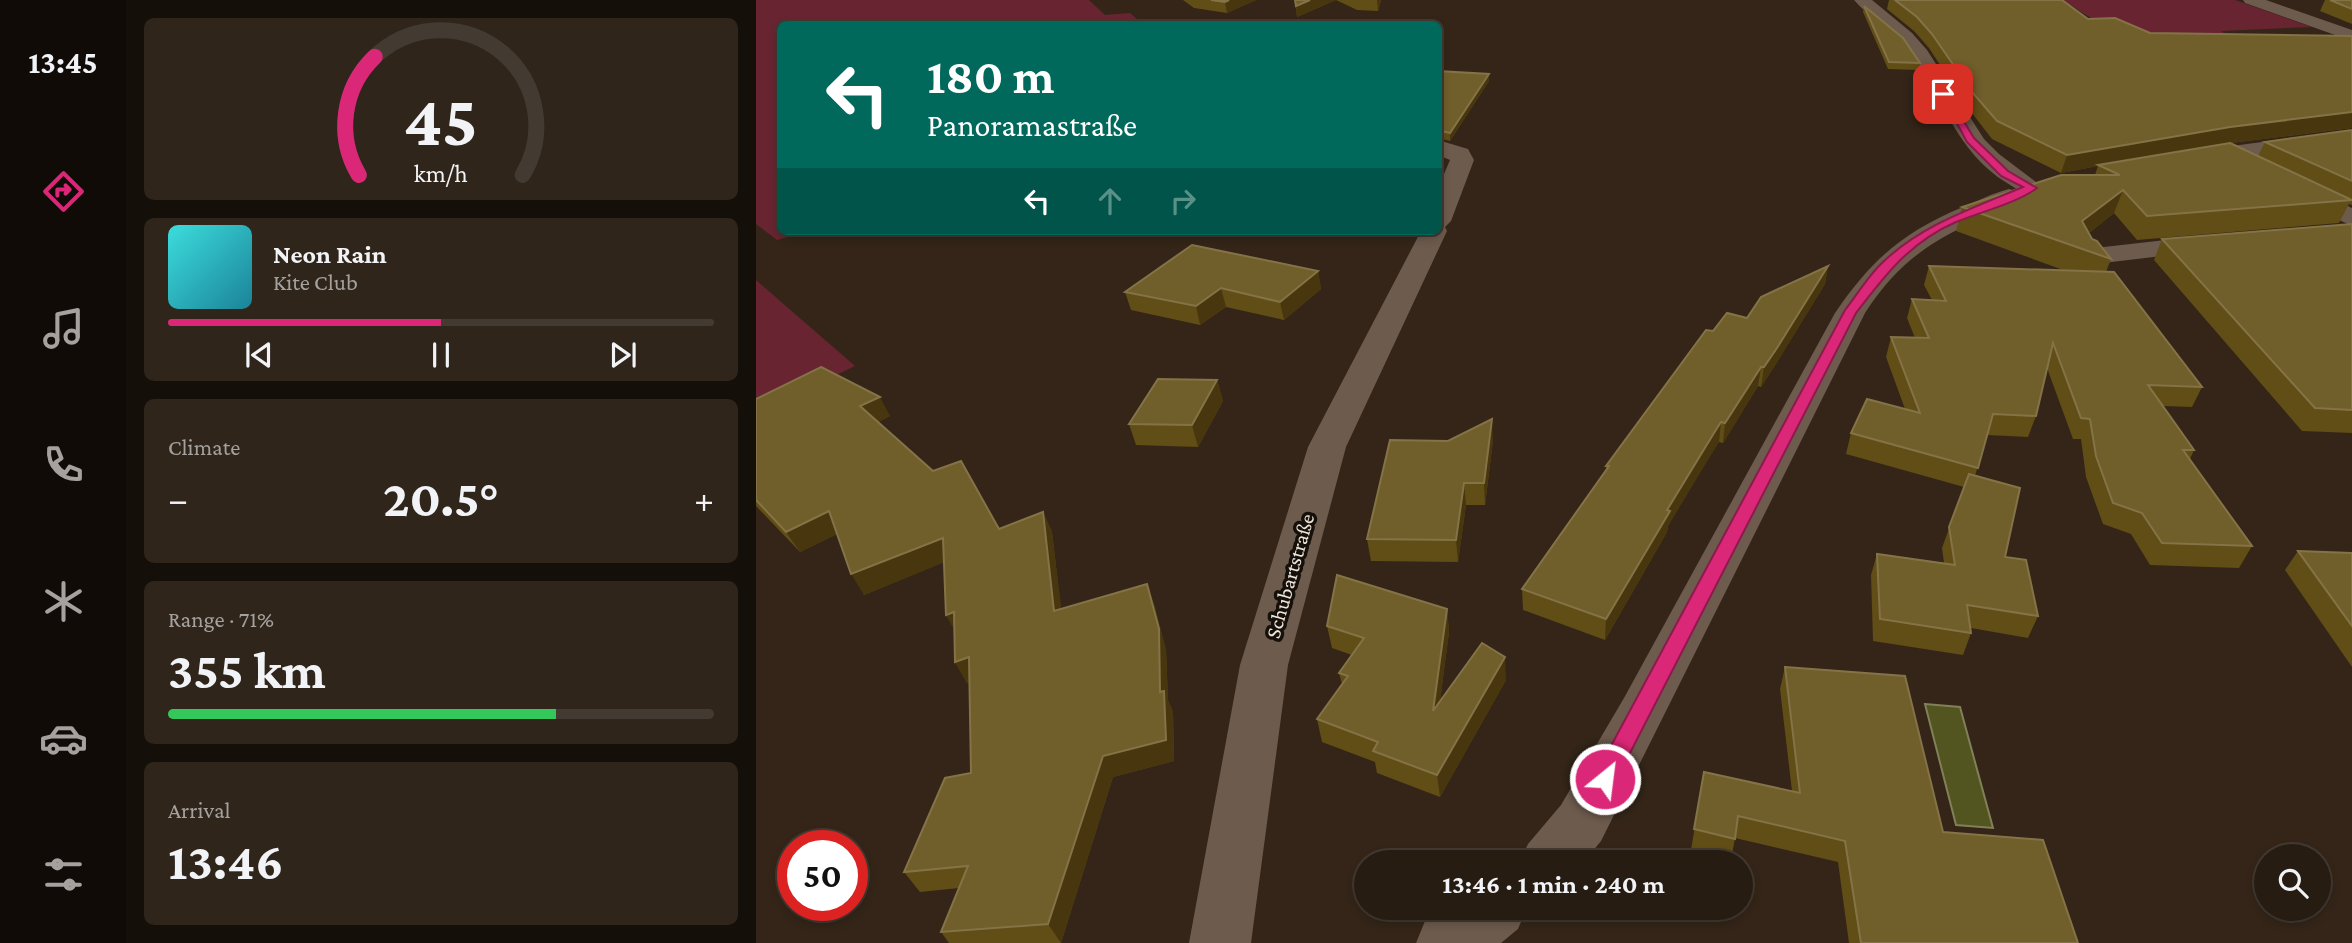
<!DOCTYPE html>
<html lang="en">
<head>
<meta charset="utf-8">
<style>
  :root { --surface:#271c12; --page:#2f251b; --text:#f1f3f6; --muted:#a4a19f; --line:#433a32; --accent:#db2777 }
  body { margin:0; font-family:"Crimson Pro",serif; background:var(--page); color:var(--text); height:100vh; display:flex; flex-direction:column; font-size:26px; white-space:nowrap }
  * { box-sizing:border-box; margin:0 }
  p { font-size:23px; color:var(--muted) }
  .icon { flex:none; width:38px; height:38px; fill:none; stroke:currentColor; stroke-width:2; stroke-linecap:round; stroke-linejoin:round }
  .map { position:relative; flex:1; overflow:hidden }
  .sheet { display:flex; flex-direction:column; gap:18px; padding:18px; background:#150f0a; width:630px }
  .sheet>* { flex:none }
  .guide { position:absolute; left:21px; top:21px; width:665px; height:214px; border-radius:10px; box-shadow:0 4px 10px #0003,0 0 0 2px var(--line); background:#00695c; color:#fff; overflow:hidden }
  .controls { position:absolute; left:1498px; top:844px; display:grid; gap:14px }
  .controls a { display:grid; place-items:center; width:77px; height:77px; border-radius:50%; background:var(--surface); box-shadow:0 4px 10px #0003,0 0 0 2px var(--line); font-size:35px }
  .speed { position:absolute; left:21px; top:830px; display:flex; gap:14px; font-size:35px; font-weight:700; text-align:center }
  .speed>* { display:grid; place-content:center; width:91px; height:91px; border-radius:50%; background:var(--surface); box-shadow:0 4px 10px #0003,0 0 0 2px var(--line); line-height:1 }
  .speed .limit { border:10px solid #d22; background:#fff; color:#111 }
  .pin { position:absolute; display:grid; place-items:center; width:60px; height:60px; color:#fff; margin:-30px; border-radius:14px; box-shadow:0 4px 10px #0006 }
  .me { position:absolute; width:77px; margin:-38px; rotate:29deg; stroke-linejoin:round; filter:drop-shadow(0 0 5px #0008) }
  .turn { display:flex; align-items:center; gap:24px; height:147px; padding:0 35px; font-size:32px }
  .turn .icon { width:91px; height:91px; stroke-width:2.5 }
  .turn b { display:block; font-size:49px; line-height:60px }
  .lanes { display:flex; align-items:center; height:66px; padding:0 35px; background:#0003; justify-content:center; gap:35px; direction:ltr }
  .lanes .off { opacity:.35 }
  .big { font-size:52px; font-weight:700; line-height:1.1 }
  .sheet .widget { flex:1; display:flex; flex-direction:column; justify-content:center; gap:10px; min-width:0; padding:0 24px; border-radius:10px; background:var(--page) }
  .sheet .dial { align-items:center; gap:0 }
  .dial svg { height:182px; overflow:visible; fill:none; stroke:var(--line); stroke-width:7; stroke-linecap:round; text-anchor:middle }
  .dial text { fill:var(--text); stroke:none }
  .song { display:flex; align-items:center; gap:21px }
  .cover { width:84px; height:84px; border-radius:10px; background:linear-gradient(135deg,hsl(180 70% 55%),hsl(190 70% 35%)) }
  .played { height:7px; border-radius:4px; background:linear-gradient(90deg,var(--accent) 50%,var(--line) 50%) }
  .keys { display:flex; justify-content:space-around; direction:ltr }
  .heat { display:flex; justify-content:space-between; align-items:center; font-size:38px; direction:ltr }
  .charge { height:10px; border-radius:5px; background:linear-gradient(90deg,#34c759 71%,var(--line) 0) }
  .trip { position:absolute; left:598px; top:850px; width:399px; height:70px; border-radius:35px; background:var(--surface); box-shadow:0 4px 10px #0003,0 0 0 2px var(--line); font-weight:700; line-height:70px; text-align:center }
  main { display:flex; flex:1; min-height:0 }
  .dock { display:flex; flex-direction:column; width:126px; justify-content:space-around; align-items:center; background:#100b07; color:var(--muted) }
  .dock .icon { width:49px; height:49px }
  .dock .active { color:var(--accent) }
  .dock b { font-size:32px; color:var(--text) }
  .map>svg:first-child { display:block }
  .green { fill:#682531 }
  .water { fill:#52551f; stroke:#818058; stroke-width:2 }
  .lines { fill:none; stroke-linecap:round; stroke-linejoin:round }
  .minor { fill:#6d5b4d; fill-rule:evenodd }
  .secondary { fill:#6d5b4d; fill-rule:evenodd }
  .wall { fill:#614d16 }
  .shaded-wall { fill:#48360e }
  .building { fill:#705e2b; stroke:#847347; stroke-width:2 }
  .route { fill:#db2777; stroke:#8e194d; stroke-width:2 }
  .labels { text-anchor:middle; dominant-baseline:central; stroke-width:7; stroke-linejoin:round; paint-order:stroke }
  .street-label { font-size:21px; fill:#efe5dc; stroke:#16100a }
</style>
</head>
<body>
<main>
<nav class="dock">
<b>13:45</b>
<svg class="icon active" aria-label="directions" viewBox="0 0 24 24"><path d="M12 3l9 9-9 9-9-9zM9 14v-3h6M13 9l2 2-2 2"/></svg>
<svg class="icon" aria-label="music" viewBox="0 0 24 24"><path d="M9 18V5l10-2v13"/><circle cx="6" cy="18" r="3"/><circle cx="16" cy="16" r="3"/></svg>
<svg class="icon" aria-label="phone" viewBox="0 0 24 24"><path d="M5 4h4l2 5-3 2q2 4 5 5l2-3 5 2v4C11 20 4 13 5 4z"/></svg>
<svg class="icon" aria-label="climate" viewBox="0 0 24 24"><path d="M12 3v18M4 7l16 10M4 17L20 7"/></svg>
<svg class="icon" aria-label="car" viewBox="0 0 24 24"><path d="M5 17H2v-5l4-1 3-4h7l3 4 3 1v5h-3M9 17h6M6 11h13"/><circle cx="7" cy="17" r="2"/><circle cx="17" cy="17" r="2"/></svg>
<svg class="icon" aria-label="filters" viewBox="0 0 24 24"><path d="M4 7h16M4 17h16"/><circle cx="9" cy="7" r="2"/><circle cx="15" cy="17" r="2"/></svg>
</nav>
<section class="sheet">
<div class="widget dial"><svg viewBox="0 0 100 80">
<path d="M14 69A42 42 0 1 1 86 69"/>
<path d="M14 69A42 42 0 0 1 21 17" stroke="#db2777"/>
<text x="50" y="56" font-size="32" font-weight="700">45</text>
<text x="50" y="72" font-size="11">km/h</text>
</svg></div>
<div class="widget">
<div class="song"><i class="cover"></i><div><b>Neon Rain</b><p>Kite Club</p></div></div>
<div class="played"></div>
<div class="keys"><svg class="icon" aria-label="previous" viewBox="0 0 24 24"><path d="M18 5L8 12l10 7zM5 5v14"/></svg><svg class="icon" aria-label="pause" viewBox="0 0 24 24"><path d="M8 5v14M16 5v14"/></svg><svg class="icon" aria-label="next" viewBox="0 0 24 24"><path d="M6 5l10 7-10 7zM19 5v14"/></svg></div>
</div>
<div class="widget"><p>Climate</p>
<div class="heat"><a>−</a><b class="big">20.5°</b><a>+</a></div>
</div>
<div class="widget"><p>Range · 71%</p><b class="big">355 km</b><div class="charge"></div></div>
<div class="widget"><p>Arrival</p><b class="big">13:46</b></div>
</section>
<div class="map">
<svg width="1596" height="943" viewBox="0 0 1596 943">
  <rect width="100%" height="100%" fill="#342518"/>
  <g class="green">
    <polygon points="0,0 333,0 349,15 374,13 387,24 24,24 24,231 50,231 21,240 0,224"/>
    <path d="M1307 0H1479L1555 27 1465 31 1471 35C1437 36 1381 39 1350 26 1335 19 1320 8 1307 0Z"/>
    <polygon points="0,280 99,366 0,414"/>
  </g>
  <polygon class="water" points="1169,704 1204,707 1237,828 1200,825"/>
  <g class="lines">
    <g class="minor">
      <path d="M1098 0H1116L1156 33 1171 50 1228 139 1243 154 1288 188 1285 193C1271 197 1262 190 1251 183 1200 152 1186 96 1153 51 1138 30 1114 19 1098 0Z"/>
      <polygon points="1487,0 1510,0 1596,30 1596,41 1489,3"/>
      <polygon points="682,140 712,149 718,160 695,221 689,227 691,231 590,447 532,665 495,943 433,943 484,665 552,447 665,231 682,231 682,188 694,160 682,155"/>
      <polygon points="1541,184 1596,208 1596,226 1532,196 1529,191 1532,186"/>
      <polygon points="1454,235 1464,237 1468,243 1464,249 1339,264 1329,262 1325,256 1329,250 1339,248"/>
    </g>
    <g class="secondary">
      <polygon points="1596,130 1596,144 1439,165 1431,163 1427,158 1431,153 1439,151"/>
      <path d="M1253 189 1262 192 1266 197 1262 202C1194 232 1151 248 1109 313L845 841 827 863H763L772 844 805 805 868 698 1079 313C1115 260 1147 232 1207 207 1222 201 1237 193 1253 189Z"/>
      <polygon points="692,908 771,908 762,929 745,943 660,943 669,921"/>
    </g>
  </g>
  <g class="wall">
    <polygon points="427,0 500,0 471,13 438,8"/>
    <polygon points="539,0 625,0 622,11 601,10 580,0 541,17"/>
    <polygon points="1133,0 1306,0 1332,19 1596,128 1475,143 1502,156 1509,142 1596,130 1596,205 1593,204 1583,223 1381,240 1358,213 1333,233 1336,239 1355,259 1350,272 1446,387 1436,407 1407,406 1438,450 1434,459 1496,546 1483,568 1394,565 1375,534 1347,524 1330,477 1325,439 1317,439 1291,368 1280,416 1272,437 1231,435 1219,476 1249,557 1282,616 1272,638 1215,628 1215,633 1207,655 1117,641 1115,575 1121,554 1188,563 1186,548 1208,487 1090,454 1095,433 1149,409 1130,357 1135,337 1159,338 1151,318 1156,299 1176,300 1168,285 1173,266 1310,271 1200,231 1206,207 1339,175 1342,166 1305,173 1236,139 1212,108 1173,48 1158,31 1131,9"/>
    <polygon points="1569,0 1596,0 1596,24 1564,11"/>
    <polygon points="1108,6 1164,63 1163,70 1132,69 1107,12"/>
    <polygon points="682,71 733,74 733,81 694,141 682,138"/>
    <polygon points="1596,224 1596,433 1546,431 1398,260 1406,239"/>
    <polygon points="1072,266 1069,284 1018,367 1005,387 1002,386 967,443 963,442 955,453 912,526 911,532 849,640 767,610 766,589 850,471 850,466 957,331 991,318"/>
    <polygon points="562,271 565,289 528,320 470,307 444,325 375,310 369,292"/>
    <polygon points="461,380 467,401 442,447 380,445 373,424"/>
    <polygon points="0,399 134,416 122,422 243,529 287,512 296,532 305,609 398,604 410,650 412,700 417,712 418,761 357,777 305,943 193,943 185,932 203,888 164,892 148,872 215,773 213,682 211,683 199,662 199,630 190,615 188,562 108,595 81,534 44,552 0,506"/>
    <polygon points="737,440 729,505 710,505 702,562 615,561 611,539"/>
    <polygon points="1542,551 1596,553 1596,667 1529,570"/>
    <polygon points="691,609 693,632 684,701 750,680 684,797 621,773 619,762 566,742 561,719 586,684 583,673 596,655 576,648 571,626"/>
    <polygon points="1029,667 1187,832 1322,943 1093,943 1082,862 979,838 975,860 935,850 948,772 1036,791 1024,689"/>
  </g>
  <g class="shaded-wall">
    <polygon points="473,0 500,0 471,13 469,2"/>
    <polygon points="554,0 580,0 541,17 540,6"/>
    <polygon points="621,0 625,0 622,11"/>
    <polygon points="733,74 733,81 694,141 694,133"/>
    <polygon points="1596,112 1596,128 1466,144 1342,165 1342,166 1305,173 1311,155 1474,127"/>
    <polygon points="1367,190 1358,213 1317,245 1326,221"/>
    <polygon points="1072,266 1069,284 1018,367 1005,387 1008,367"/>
    <polygon points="562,271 565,289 528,320 524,302"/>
    <polygon points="465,288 470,307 444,325 440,306"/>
    <polygon points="1005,367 1002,386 967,443 969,423"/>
    <polygon points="461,380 467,401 442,447 436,425"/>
    <polygon points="124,397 134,416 115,426 104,406"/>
    <polygon points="736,419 737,440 729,505 728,483"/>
    <polygon points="965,422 963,442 912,526 911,532 849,640 850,619 911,510"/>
    <polygon points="708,483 710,505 702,562 700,540"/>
    <polygon points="73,511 86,532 44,552 30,532"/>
    <polygon points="287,512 296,532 308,632 298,611"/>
    <polygon points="187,538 198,558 108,595 95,574"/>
    <polygon points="391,584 398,604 410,650 412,700 417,712 418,761 357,777 305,943 292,924 347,756 404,692"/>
    <polygon points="691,609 693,632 680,733 677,711"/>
    <polygon points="198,612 202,636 190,615"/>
    <polygon points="213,657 225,678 211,683 199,662"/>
    <polygon points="749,657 750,680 684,797 681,775"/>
  </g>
  <g class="building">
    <polygon points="455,0 473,0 469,2"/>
    <polygon points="539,0 554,0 540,6"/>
    <polygon points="1139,0 1306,0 1332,19 1359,18 1394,33 1596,36 1596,112 1474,127 1311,155 1241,121 1216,92 1176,34 1161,17"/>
    <polygon points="1574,0 1596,0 1596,9"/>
    <polygon points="1108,6 1147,38 1164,63 1133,62"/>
    <polygon points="682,71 733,74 694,133 682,130"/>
    <polygon points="1596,130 1596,181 1509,142"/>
    <polygon points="1474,143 1596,200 1391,216 1367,190 1326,221 1336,239 1341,241 1355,259 1206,207 1305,175 1364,175 1342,165"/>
    <polygon points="1596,224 1596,410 1559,408 1406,239"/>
    <polygon points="436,245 562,271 524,302 465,288 440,306 369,292"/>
    <polygon points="1072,266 1021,348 1008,367 1005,367 969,423 965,422 958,433 911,510 914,511 850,619 766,589 853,466 850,466 950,330 957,331 971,313 991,318 1005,297"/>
    <polygon points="1173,266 1358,272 1446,387 1392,385 1438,450 1427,450 1496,546 1406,543 1386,513 1357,503 1340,456 1334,419 1325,418 1297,343 1280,416 1237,414 1222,468 1095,433 1111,399 1164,413 1135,337 1173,338 1156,299 1190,301"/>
    <polygon points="65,367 124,397 104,406 177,471 205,461 243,529 287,512 298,611 391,584 403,629 404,692 408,691 410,740 347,756 292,924 185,932 212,866 148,872 189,778 215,773 213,657 199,662 198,612 190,615 187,538 95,574 73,511 30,532 0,500 0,399"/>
    <polygon points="402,379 461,380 436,425 373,424"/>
    <polygon points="736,419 728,483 708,483 700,540 611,539 634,440 692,441"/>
    <polygon points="1213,474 1264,488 1249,557 1270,560 1282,616 1211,605 1215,633 1124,619 1121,554 1199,565 1193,527"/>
    <polygon points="1542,551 1596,553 1596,626"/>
    <polygon points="581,575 691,609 677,711 726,643 749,657 681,775 617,751 622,742 561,719 592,676 583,673 608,638 571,626"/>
    <polygon points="1029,667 1149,676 1187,832 1287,840 1322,943 1105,943 1089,841 982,816 979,839 938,829 948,772 1044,793"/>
  </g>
  <path class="route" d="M1184 92H1190L1218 138 1252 171 1281 188C1261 203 1224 212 1200 222 1154 242 1129 275 1100 313L857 786 849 789 841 786 838 779 841 772 1089 310C1101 295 1112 276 1126 263 1165 225 1217 208 1267 187L1245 176 1211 142Z"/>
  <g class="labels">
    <g class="street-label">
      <text transform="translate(534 576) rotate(-74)">Schubartstraße</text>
    </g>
  </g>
</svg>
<div class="controls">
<a><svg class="icon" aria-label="search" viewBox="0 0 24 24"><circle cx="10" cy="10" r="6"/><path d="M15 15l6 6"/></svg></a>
</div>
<div class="speed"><div class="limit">50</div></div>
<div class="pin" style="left:1187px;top:94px;background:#d93025"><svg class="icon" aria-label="arrive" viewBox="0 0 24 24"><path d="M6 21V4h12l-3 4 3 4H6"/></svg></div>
<svg class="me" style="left:849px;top:779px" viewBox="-20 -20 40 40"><circle r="17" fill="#db2777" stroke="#fff" stroke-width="3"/><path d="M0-11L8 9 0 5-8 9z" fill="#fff"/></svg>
<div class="trip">13:46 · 1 min · 240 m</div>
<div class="guide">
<div class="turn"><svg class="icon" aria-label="left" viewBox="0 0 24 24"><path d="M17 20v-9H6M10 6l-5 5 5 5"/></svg><div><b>180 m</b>Panoramastraße</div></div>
<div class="lanes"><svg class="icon" aria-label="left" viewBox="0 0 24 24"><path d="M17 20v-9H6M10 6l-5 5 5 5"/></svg><svg class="icon off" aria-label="ahead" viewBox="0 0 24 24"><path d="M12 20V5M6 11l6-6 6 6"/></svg><svg class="icon off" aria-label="right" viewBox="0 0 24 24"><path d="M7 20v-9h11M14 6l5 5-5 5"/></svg></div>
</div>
</div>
</main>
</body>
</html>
